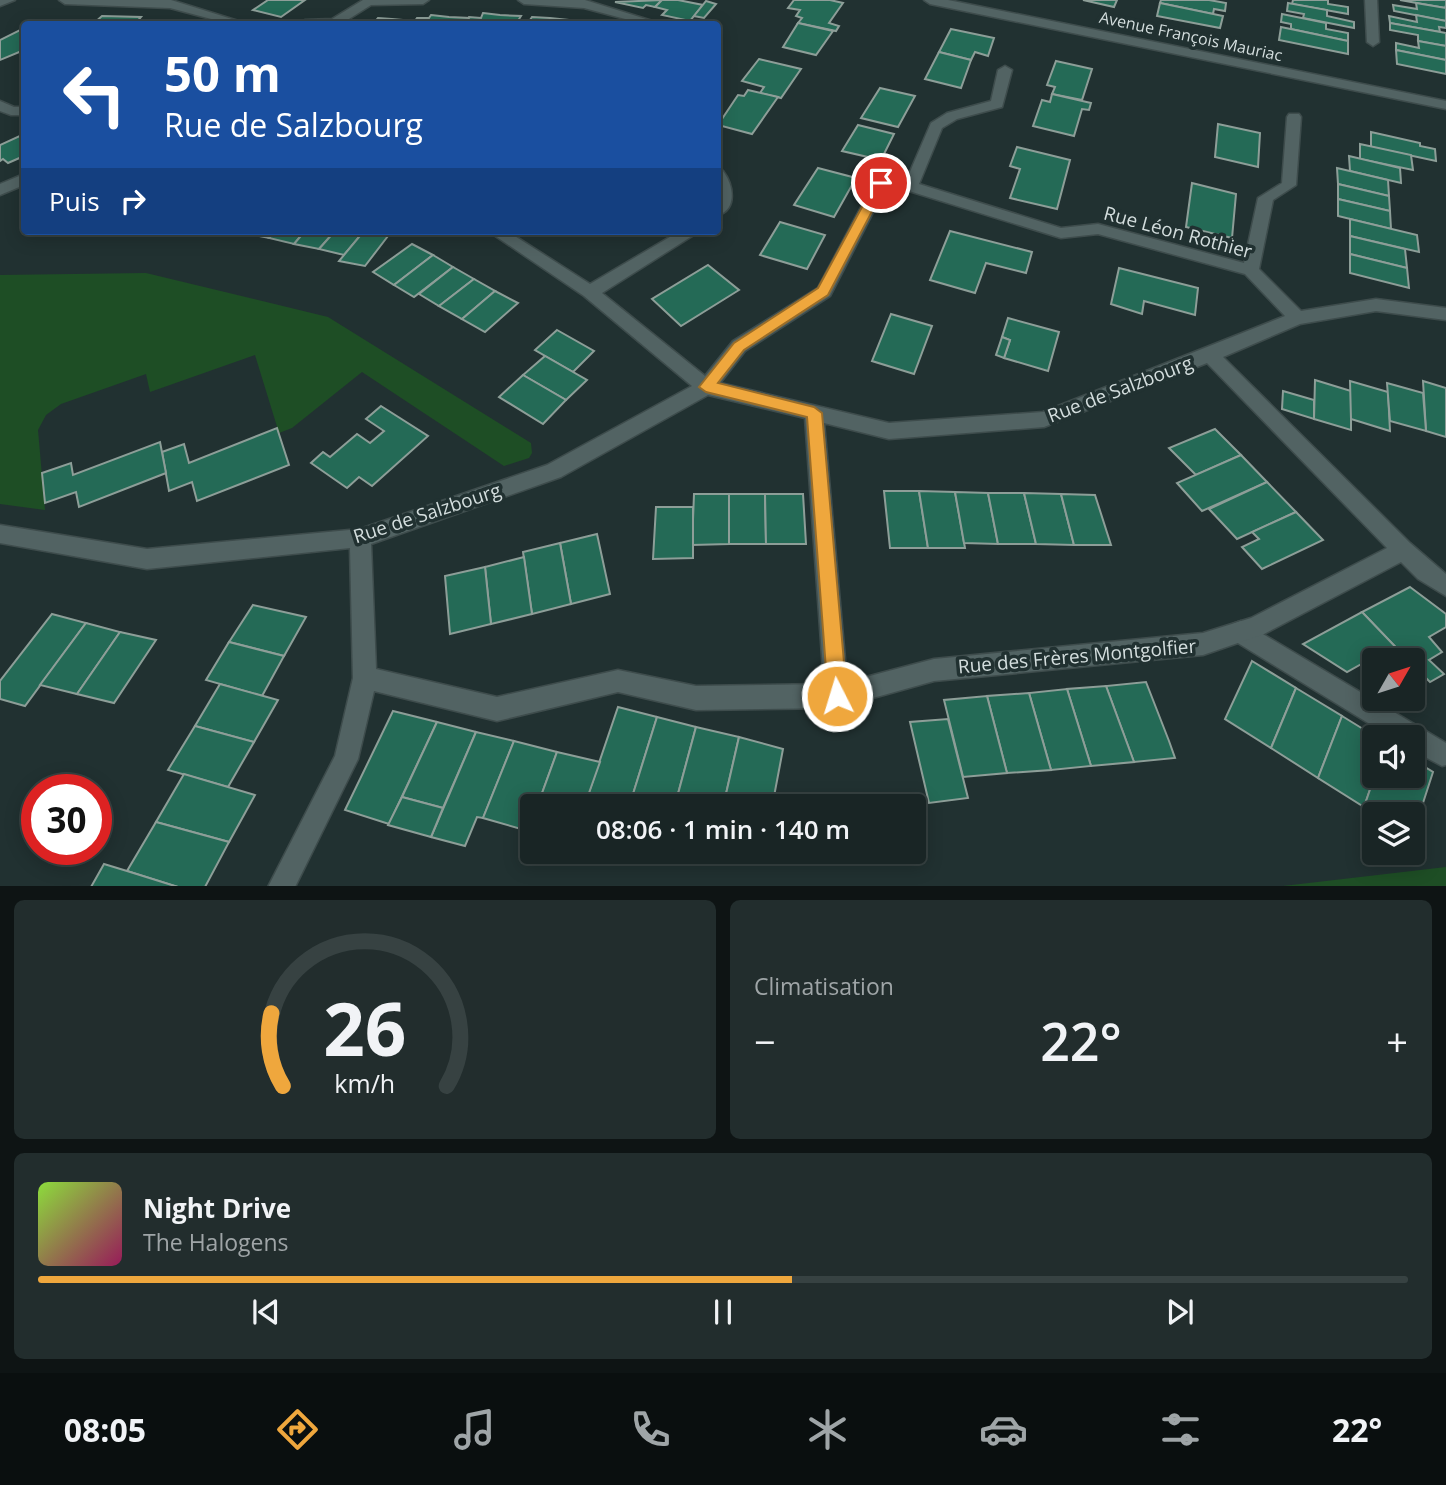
<!DOCTYPE html>
<html lang="fr">
<head>
<meta charset="utf-8">
<style>
  :root { --surface:#192525; --page:#222d2d; --text:#f1f3f6; --muted:#9fa5a7; --line:#374242; --accent:#efa73d }
  body { margin:0; font-family:"Open Sans",sans-serif; background:var(--page); color:var(--text); height:100vh; display:flex; flex-direction:column; font-size:26px; white-space:nowrap }
  * { box-sizing:border-box; margin:0 }
  p { font-size:23px; color:var(--muted) }
  .icon { flex:none; width:38px; height:38px; fill:none; stroke:currentColor; stroke-width:2; stroke-linecap:round; stroke-linejoin:round }
  .map { position:relative; height:886px; overflow:hidden }
  .details { display:flex; flex-direction:column; gap:14px; padding:14px; background:#0e1414; flex:1 }
  .details>* { flex:none }
  .top-card { position:absolute; left:21px; top:21px; width:700px; height:214px; border-radius:7px; box-shadow:0 4px 18px #0003,0 0 0 2px var(--line); background:#1a4fa0; color:#fff; overflow:hidden }
  .needle { width:46px; rotate:51deg }
  .fabs { position:absolute; left:1362px; top:648px; display:grid; gap:14px }
  .fabs a { display:grid; place-items:center; width:63px; height:63px; border-radius:7px; background:var(--surface); box-shadow:0 4px 18px #0003,0 0 0 2px var(--line); font-size:35px }
  .speed { position:absolute; left:21px; top:774px; display:flex; gap:14px; font-size:35px; font-weight:700; text-align:center }
  .speed>* { display:grid; place-content:center; width:91px; height:91px; border-radius:50%; background:var(--surface); box-shadow:0 4px 18px #0003,0 0 0 2px var(--line); line-height:1 }
  .speed .limit { border:10px solid #d22; background:#fff; color:#111 }
  .pin { position:absolute; display:grid; place-items:center; width:60px; height:60px; color:#fff; margin:-30px; border:4px solid #fff; border-radius:50%; box-shadow:0 2px 7px #0007 }
  .me { position:absolute; width:77px; margin:-38px; rotate:355deg; stroke-linejoin:round; filter:drop-shadow(0 0 5px #0008) }
  .turn { display:flex; align-items:center; gap:24px; height:147px; padding:0 28px; font-size:32px }
  .turn .icon { width:91px; height:91px; stroke-width:2.5 }
  .turn b { display:block; font-size:49px; line-height:60px }
  .then { display:flex; align-items:center; height:66px; padding:0 28px; background:#0003; gap:14px; font-size:26px }
  .big { font-size:52px; font-weight:600; line-height:1.1 }
  .details .card { flex:1; display:flex; flex-direction:column; justify-content:center; gap:10px; min-width:0; padding:0 24px; border-radius:10px; background:var(--page) }
  .details .dial { align-items:center; gap:0 }
  .dial svg { height:182px; overflow:visible; fill:none; stroke:var(--line); stroke-width:7; stroke-linecap:round; text-anchor:middle }
  .dial text { fill:var(--text); stroke:none }
  .song { display:flex; align-items:center; gap:21px }
  .cover { width:84px; height:84px; border-radius:10px; background:linear-gradient(135deg,hsl(90 70% 55%),hsl(330 70% 35%)) }
  .played { height:7px; border-radius:4px; background:linear-gradient(90deg,var(--accent) 55%,var(--line) 55%) }
  .keys { display:flex; justify-content:space-around; direction:ltr }
  .heat { display:flex; justify-content:space-between; align-items:center; font-size:38px; direction:ltr }
  .details .tiles { flex:1; display:grid; gap:14px; grid-template-columns:1fr 1fr }
  .card:last-child { grid-column:span 2 }
  .trip { position:absolute; left:520px; top:794px; width:406px; height:70px; border-radius:7px; background:var(--surface); box-shadow:0 4px 18px #0003,0 0 0 2px var(--line); font-weight:600; line-height:70px; text-align:center }
  .dock { display:flex; height:112px; justify-content:space-around; align-items:center; background:#0a0f0f; color:var(--muted) }
  .dock .icon { width:49px; height:49px }
  .dock .selected { color:var(--accent) }
  .dock b { font-size:32px; color:var(--text) }
  .map>svg:first-child { display:block }
  .green { fill:#1e4e25 }
  .building { fill:#246a56; stroke:#8d9e98; stroke-width:2 }
  .lines { fill:none; stroke-linecap:round; stroke-linejoin:round }
  .service-casing { stroke:#3e4c4c; stroke-width:3 }
  .minor-casing { stroke:#3e4c4c; stroke-width:3 }
  .tertiary-casing { stroke:#3e4c4c; stroke-width:3 }
  .service { fill:#526363; fill-rule:evenodd }
  .minor { fill:#526363; fill-rule:evenodd }
  .tertiary { fill:#526363; fill-rule:evenodd }
  .route { fill:#efa73d; stroke:#9b6d28; stroke-width:2 }
  .labels { text-anchor:middle; dominant-baseline:central; stroke-width:7; stroke-linejoin:round; paint-order:stroke }
  .far-street-label { font-size:16px; fill:#d3dddd; stroke:#213131 }
  .street-label { font-size:19px; fill:#d3dddd; stroke:#213131 }
</style>
</head>
<body>
<div class="map">
<svg width="1446" height="887" viewBox="0 0 1446 887">
  <rect width="100%" height="100%" fill="#213131"/>
  <g class="green">
    <polygon points="146,273 328,317 531,443 532,453 529,458 504,466 362,372 292,428 279,433 255,355 150,392 146,374 61,404 46,415 38,430 45,510 0,504 0,275"/>
    <polygon points="1446,867 1446,886 1283,886"/>
  </g>
  <g class="building">
    <polygon points="268,0 305,0 281,17 253,10"/>
    <polygon points="662,0 655,7 646,5 643,8 615,2"/>
    <polygon points="662,0 678,0 703,5 690,21 662,15 667,10 655,7"/>
    <polygon points="794,0 830,0 843,3 829,23 839,26 836,31 798,23 802,18 796,16 800,10 788,8"/>
    <polygon points="1083,0 1117,0 1114,7"/>
    <polygon points="1161,0 1209,0 1226,3 1225,11 1214,9 1213,14 1160,3"/>
    <polygon points="1293,0 1328,0 1328,4 1348,7 1348,14 1292,4"/>
    <polygon points="1400,0 1446,0 1446,5 1445,8"/>
    <polygon points="706,1 716,4 704,18 694,16"/>
    <polygon points="1160,3 1223,16 1220,28 1157,16"/>
    <polygon points="1288,3 1327,10 1327,16 1354,22 1354,28 1303,18 1304,14 1287,11"/>
    <polygon points="1416,3 1446,8 1446,21 1394,11 1393,5 1417,9"/>
    <polygon points="483,13 500,15 521,16 516,24 464,24 469,17 481,18"/>
    <polygon points="1282,14 1326,23 1326,29 1348,33 1348,41 1291,29 1291,24 1281,22"/>
    <polygon points="431,15 449,17 469,18 464,24 413,24 417,18 429,18"/>
    <polygon points="1416,15 1446,21 1446,28 1439,27 1440,32 1390,23 1389,16 1417,22"/>
    <polygon points="102,16 141,17 135,24 146,24 93,24"/>
    <polygon points="532,17 550,18 570,20 568,24 516,24 518,22 528,23"/>
    <polygon points="378,18 392,19 415,21 413,24 373,24"/>
    <polygon points="798,23 833,31 816,55 783,47"/>
    <polygon points="1390,23 1446,33 1446,46 1418,41 1418,35 1390,30"/>
    <polygon points="1281,27 1348,41 1348,54 1279,40"/>
    <polygon points="24,28 24,50 0,60 0,40"/>
    <polygon points="951,29 994,38 988,56 975,52 971,60 939,52"/>
    <polygon points="1418,41 1446,46 1446,60 1396,50 1396,43 1419,48"/>
    <polygon points="1396,50 1446,60 1446,74 1397,64"/>
    <polygon points="939,52 971,60 961,88 925,79"/>
    <polygon points="759,59 801,69 781,98 760,93 764,87 742,81"/>
    <polygon points="1056,61 1092,69 1082,100 1052,94 1055,87 1047,85"/>
    <polygon points="880,88 915,96 898,127 861,118"/>
    <polygon points="748,90 778,97 752,134 718,125 738,95 744,96"/>
    <polygon points="1052,94 1091,103 1089,110 1082,109 1074,136 1033,126 1042,100 1050,102"/>
    <polygon points="1218,124 1260,133 1258,167 1215,157"/>
    <polygon points="858,125 894,134 881,160 842,151"/>
    <polygon points="1371,132 1420,143 1420,146 1435,149 1436,161 1371,147"/>
    <polygon points="24,134 24,156 8,163 3,159 0,161 0,145"/>
    <polygon points="1360,144 1411,155 1413,170 1360,159"/>
    <polygon points="1017,147 1070,160 1057,209 1010,198 1020,169 1010,166"/>
    <polygon points="1349,156 1400,168 1401,183 1350,171"/>
    <polygon points="818,168 856,178 834,217 794,205"/>
    <polygon points="1337,168 1388,180 1389,196 1338,184"/>
    <polygon points="1192,183 1236,194 1232,238 1186,227"/>
    <polygon points="1338,184 1389,196 1390,211 1338,199"/>
    <polygon points="1338,199 1390,211 1391,229 1338,216"/>
    <polygon points="1350,219 1417,235 1419,252 1350,236"/>
    <polygon points="780,222 825,235 807,269 760,255"/>
    <polygon points="246,231 275,231 269,238 244,233"/>
    <polygon points="275,231 305,231 294,244 269,238"/>
    <polygon points="305,231 335,231 319,249 294,244"/>
    <polygon points="335,231 364,231 344,255 319,249"/>
    <polygon points="364,231 388,236 365,266 339,261"/>
    <polygon points="950,231 1032,252 1026,273 986,263 975,293 930,280"/>
    <polygon points="1350,236 1405,249 1407,268 1350,254"/>
    <polygon points="412,244 433,255 394,285 373,272"/>
    <polygon points="1350,254 1407,268 1409,288 1350,273"/>
    <polygon points="433,255 453,267 414,297 394,285"/>
    <polygon points="708,265 739,290 681,326 652,299"/>
    <polygon points="453,267 474,279 439,306 419,294"/>
    <polygon points="1119,268 1198,288 1195,315 1144,301 1142,314 1111,304"/>
    <polygon points="474,279 495,291 462,319 439,306"/>
    <polygon points="495,291 518,303 485,332 462,319"/>
    <polygon points="891,314 932,326 914,374 872,361"/>
    <polygon points="1008,318 1059,332 1048,371 1004,358 1010,340 1002,337"/>
    <polygon points="557,330 594,351 573,372 535,350"/>
    <polygon points="1002,337 1010,340 1004,358 996,355"/>
    <polygon points="545,356 587,380 566,400 523,375"/>
    <polygon points="523,375 566,400 543,424 499,397"/>
    <polygon points="1315,380 1351,391 1351,430 1314,419"/>
    <polygon points="1350,381 1388,392 1390,431 1351,419"/>
    <polygon points="1423,381 1446,388 1446,437 1426,431"/>
    <polygon points="1387,383 1423,393 1426,431 1390,421"/>
    <polygon points="1283,391 1314,400 1314,419 1282,409"/>
    <polygon points="381,406 428,436 372,486 359,477 347,488 311,463 323,452 330,457 357,434 370,443 384,431 366,419"/>
    <polygon points="277,428 289,465 197,501 192,482 169,491 162,452 184,444 189,463"/>
    <polygon points="1215,429 1241,455 1196,475 1169,448"/>
    <polygon points="160,442 166,473 79,507 76,492 45,503 42,473 71,463 73,475"/>
    <polygon points="1241,455 1267,482 1202,511 1177,483"/>
    <polygon points="1267,482 1296,512 1237,539 1209,509"/>
    <polygon points="884,491 919,491 928,548 890,548"/>
    <polygon points="919,491 955,492 965,548 928,548"/>
    <polygon points="955,492 988,493 998,544 964,543"/>
    <polygon points="988,493 1024,493 1036,544 998,544"/>
    <polygon points="1024,493 1061,494 1074,545 1036,544"/>
    <polygon points="694,494 729,494 729,544 692,545"/>
    <polygon points="729,494 765,494 766,544 729,544"/>
    <polygon points="765,494 803,494 806,544 766,544"/>
    <polygon points="1061,494 1095,495 1111,545 1074,545"/>
    <polygon points="656,507 693,507 693,558 653,559"/>
    <polygon points="1296,512 1323,540 1262,569 1242,547 1259,539 1252,532"/>
    <polygon points="597,534 610,594 571,604 560,543"/>
    <polygon points="560,543 571,604 532,614 523,552"/>
    <polygon points="524,557 532,614 491,624 485,567"/>
    <polygon points="485,567 491,624 450,634 445,576"/>
    <polygon points="1410,587 1446,614 1446,627 1429,637 1442,652 1429,660 1444,674 1430,682 1412,664 1412,660 1408,660 1362,612"/>
    <polygon points="253,605 306,617 284,656 229,642"/>
    <polygon points="1362,612 1408,660 1374,660 1374,671 1365,662 1347,672 1303,644"/>
    <polygon points="52,614 86,623 25,706 0,699 0,681"/>
    <polygon points="86,623 120,632 77,694 40,685"/>
    <polygon points="120,632 156,640 114,703 77,694"/>
    <polygon points="229,642 284,656 262,696 206,680"/>
    <polygon points="1252,661 1296,688 1271,748 1225,719"/>
    <polygon points="1146,682 1169,741 1175,758 1134,762 1106,686"/>
    <polygon points="220,684 278,700 254,742 195,726"/>
    <polygon points="1106,686 1134,762 1091,766 1067,689"/>
    <polygon points="1296,688 1342,716 1318,778 1271,748"/>
    <polygon points="1067,689 1091,766 1051,770 1029,693"/>
    <polygon points="1029,693 1051,770 1007,773 987,696"/>
    <polygon points="987,696 1007,773 963,777 944,700"/>
    <polygon points="618,707 657,717 629,807 584,807"/>
    <polygon points="393,711 437,722 389,824 345,810"/>
    <polygon points="1342,716 1376,737 1375,775 1364,807 1318,778"/>
    <polygon points="657,717 696,727 675,805 633,794"/>
    <polygon points="948,719 968,798 929,803 910,722"/>
    <polygon points="437,722 476,732 443,808 402,797"/>
    <polygon points="195,726 254,742 228,787 168,770"/>
    <polygon points="696,727 739,737 723,807 675,805"/>
    <polygon points="476,732 514,741 483,818 477,817 465,846 431,837"/>
    <polygon points="739,737 783,749 772,807 723,807"/>
    <polygon points="514,741 557,752 537,807 532,807 532,820 528,831 483,818"/>
    <polygon points="557,752 600,762 584,807 537,807"/>
    <polygon points="1412,759 1433,772 1412,837 1412,814 1374,814 1364,807 1375,775 1412,775"/>
    <polygon points="184,774 255,795 229,842 156,822"/>
    <polygon points="402,797 443,808 431,837 388,825"/>
    <polygon points="156,822 229,842 205,887 178,887 127,871"/>
    <polygon points="104,864 127,871 178,887 91,887"/>
  </g>
  <g class="lines">
    <defs>
      <g id="service">
        <polygon points="1365,0 1377,0 1379,42 1373,46 1367,42"/>
        <polygon points="1241,621 1446,743 1446,765 1442,766 1412,750 1412,737 1391,737 1233,640 1230,632 1233,624"/>
      </g>
      <g id="minor">
        <polygon points="0,0 15,0 0,6"/>
        <polygon points="59,0 171,0 248,24 230,24 170,8 65,4"/>
        <polygon points="363,0 429,0 423,4 371,5 341,24 299,24 305,20 332,19"/>
        <polygon points="518,0 585,0 662,24 644,24 584,8 524,4"/>
        <path d="M1005 66 1012 70 1002 107 957 119 942 128 919 184 1061 228 1098 224 1244 263 1258 198 1282 183 1287 117 1289 114H1299L1301 117 1296 185 1273 200 1259 269 1301 311 1376 299 1446 308V320L1376 311 1300 324 1223 357 1410 543 1446 574V596L1418 579 1401 562 1264 634 1203 655 934 681 837 708 696 710 618 692 497 721 374 691 358 759 295 887H268L335 756 353 678 350 548 147 569 0 543V525L147 549 360 529 547 465 692 386 584 296 488 231H507L590 284 680 231H700L602 293 705 376 733 341 818 288 876 179 906 181 931 123 947 113 991 101 998 70ZM886 187 909 191 1061 238 1098 234 1245 274 1285 316 1043 412 889 423 720 383 745 351 830 296ZM1207 363 1387 548 1251 618 1203 633 934 659 847 682 824 423 889 439 1044 427ZM708 395 805 418 824 684 696 686 618 670 497 697 376 669 371 544 561 477Z"/>
        <polygon points="0,101 14,107 24,107 24,115 11,115 0,111"/>
        <path d="M718 169 723 171C733 184 738 209 718 215Z"/>
        <polygon points="24,174 24,185 0,195 0,184"/>
      </g>
      <polygon id="tertiary" points="924,0 948,0 1446,101 1446,109 930,4"/>
    </defs>
    <use href="#service" class="service-casing"/>
    <use href="#minor" class="minor-casing"/>
    <use href="#tertiary" class="tertiary-casing"/>
    <use href="#service" class="service"/>
    <use href="#minor" class="minor"/>
    <use href="#tertiary" class="tertiary"/>
  </g>
  <polygon class="route" points="881,179 887,183 828,295 744,350 718,383 814,407 822,413 847,696 844,703 837,706 831,703 828,696 807,417 706,392 699,387 734,343 818,288 875,183"/>
  <g class="labels">
    <g class="far-street-label">
      <text transform="translate(1191 36) rotate(12)">Avenue François Mauriac</text>
    </g>
    <g class="street-label">
      <text transform="translate(1178 232) rotate(15)">Rue Léon Rothier</text>
      <text transform="translate(1120 389) rotate(-21)">Rue de Salzbourg</text>
      <text transform="translate(427 513) rotate(-18)">Rue de Salzbourg</text>
      <text transform="translate(1077 656) rotate(-5)">Rue des Frères Montgolfier</text>
    </g>
  </g>
</svg>
<div class="fabs">
<a><svg class="needle" viewBox="-14 -14 28 28"><path d="M0-13l5 13h-10z" fill="#e53935"/><path d="M0 13l5-13h-10z" fill="#9fa5a7"/></svg></a>
<a><svg class="icon" aria-label="sound" viewBox="0 0 24 24"><path d="M4 9h4l5-4v14l-5-4H4zM17 9q2 3 0 6"/></svg></a>
<a><svg class="icon" aria-label="layers" viewBox="0 0 24 24"><path d="M12 4l9 5-9 5-9-5zM3 14l9 5 9-5"/></svg></a>
</div>
<div class="speed"><div class="limit">30</div></div>
<div class="pin" style="left:881px;top:183px;background:#d93025"><svg class="icon" aria-label="arrive" viewBox="0 0 24 24"><path d="M6 21V4h12l-3 4 3 4H6"/></svg></div>
<svg class="me" style="left:837px;top:696px" viewBox="-20 -20 40 40"><circle r="17" fill="#efa73d" stroke="#fff" stroke-width="3"/><path d="M0-11L8 9 0 5-8 9z" fill="#fff"/></svg>
<div class="trip">08:06 · 1 min · 140 m</div>
<div class="top-card">
<div class="turn"><svg class="icon" aria-label="left" viewBox="0 0 24 24"><path d="M17 20v-9H6M10 6l-5 5 5 5"/></svg><div><b>50 m</b>Rue de Salzbourg</div></div>
<div class="then">Puis<svg class="icon" aria-label="right" viewBox="0 0 24 24"><path d="M7 20v-9h11M14 6l5 5-5 5"/></svg></div>
</div>
</div>
<section class="details">
<div class="tiles">
<div class="card dial"><svg viewBox="0 0 100 80">
<path d="M14 69A42 42 0 1 1 86 69"/>
<path d="M14 69A42 42 0 0 1 9 37" stroke="#efa73d"/>
<text x="50" y="56" font-size="32" font-weight="700">26</text>
<text x="50" y="72" font-size="11">km/h</text>
</svg></div>
<div class="card"><p>Climatisation</p>
<div class="heat"><a>−</a><b class="big">22°</b><a>+</a></div>
</div>
<div class="card">
<div class="song"><i class="cover"></i><div><b>Night Drive</b><p>The Halogens</p></div></div>
<div class="played"></div>
<div class="keys"><svg class="icon" aria-label="previous" viewBox="0 0 24 24"><path d="M18 5L8 12l10 7zM5 5v14"/></svg><svg class="icon" aria-label="pause" viewBox="0 0 24 24"><path d="M8 5v14M16 5v14"/></svg><svg class="icon" aria-label="next" viewBox="0 0 24 24"><path d="M6 5l10 7-10 7zM19 5v14"/></svg></div>
</div>
</div>
</section>
<nav class="dock">
<b>08:05</b>
<svg class="icon selected" aria-label="directions" viewBox="0 0 24 24"><path d="M12 3l9 9-9 9-9-9zM9 14v-3h6M13 9l2 2-2 2"/></svg>
<svg class="icon" aria-label="music" viewBox="0 0 24 24"><path d="M9 18V5l10-2v13"/><circle cx="6" cy="18" r="3"/><circle cx="16" cy="16" r="3"/></svg>
<svg class="icon" aria-label="phone" viewBox="0 0 24 24"><path d="M5 4h4l2 5-3 2q2 4 5 5l2-3 5 2v4C11 20 4 13 5 4z"/></svg>
<svg class="icon" aria-label="climate" viewBox="0 0 24 24"><path d="M12 3v18M4 7l16 10M4 17L20 7"/></svg>
<svg class="icon" aria-label="car" viewBox="0 0 24 24"><path d="M5 17H2v-5l4-1 3-4h7l3 4 3 1v5h-3M9 17h6M6 11h13"/><circle cx="7" cy="17" r="2"/><circle cx="17" cy="17" r="2"/></svg>
<svg class="icon" aria-label="filters" viewBox="0 0 24 24"><path d="M4 7h16M4 17h16"/><circle cx="9" cy="7" r="2"/><circle cx="15" cy="17" r="2"/></svg>
<b>22°</b>
</nav>
</body>
</html>
